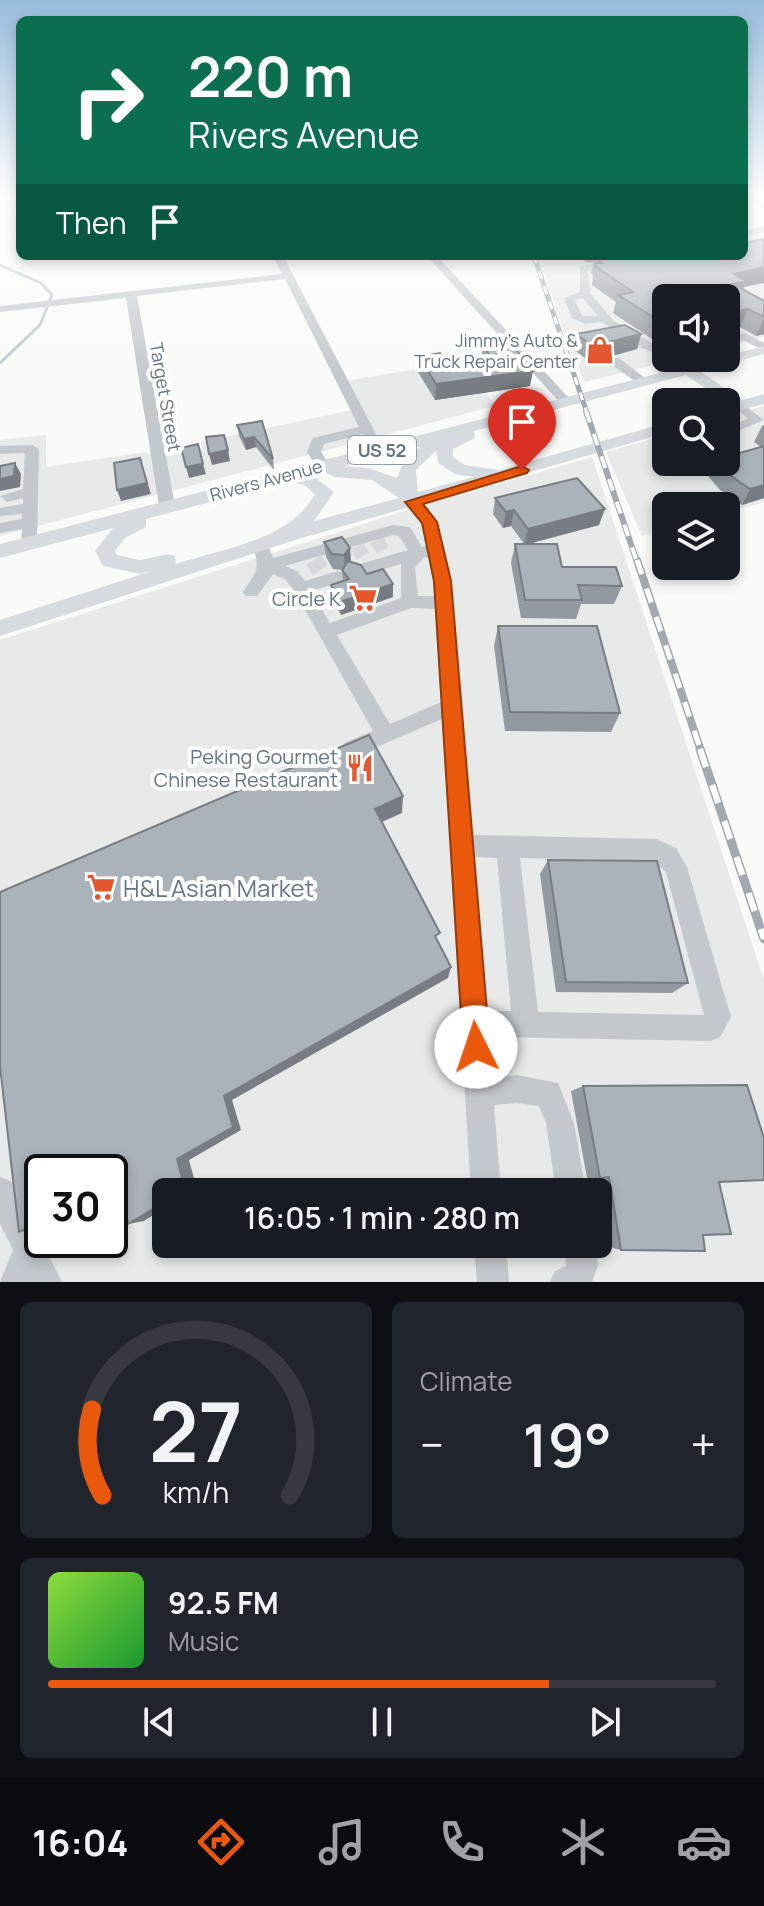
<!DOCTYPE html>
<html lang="en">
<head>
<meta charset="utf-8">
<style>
  :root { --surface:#171b24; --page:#20242c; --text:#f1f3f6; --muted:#9ea1a6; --line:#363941; --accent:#ea580c }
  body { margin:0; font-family:Manrope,sans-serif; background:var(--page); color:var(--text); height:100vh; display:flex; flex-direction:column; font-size:30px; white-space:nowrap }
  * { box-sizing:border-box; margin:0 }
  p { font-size:26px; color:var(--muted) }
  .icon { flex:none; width:44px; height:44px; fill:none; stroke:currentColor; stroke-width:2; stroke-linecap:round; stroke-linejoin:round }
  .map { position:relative; height:1282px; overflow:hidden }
  .sheet { display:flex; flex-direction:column; gap:20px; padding:20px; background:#0d0f14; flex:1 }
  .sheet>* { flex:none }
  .hud { position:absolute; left:16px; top:16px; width:732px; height:244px; border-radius:12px; box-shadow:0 4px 12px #0003; background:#0b6e4f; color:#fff; overflow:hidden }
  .fabs { position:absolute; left:652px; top:284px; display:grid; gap:16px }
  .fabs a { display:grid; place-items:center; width:88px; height:88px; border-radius:12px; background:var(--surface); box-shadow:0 4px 12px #0003; font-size:40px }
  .speed { position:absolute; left:24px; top:1154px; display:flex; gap:16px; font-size:40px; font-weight:700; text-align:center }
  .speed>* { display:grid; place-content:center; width:104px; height:104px; border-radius:50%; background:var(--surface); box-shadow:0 4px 12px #0003; line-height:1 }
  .speed .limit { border:4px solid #111; border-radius:12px; background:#fff; color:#111 }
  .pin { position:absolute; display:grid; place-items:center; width:68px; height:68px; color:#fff; margin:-82px -34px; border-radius:50% 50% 50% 0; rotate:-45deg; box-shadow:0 0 8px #0007 }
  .pin .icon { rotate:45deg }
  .me { position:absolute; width:88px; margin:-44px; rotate:356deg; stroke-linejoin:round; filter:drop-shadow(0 0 6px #0008) }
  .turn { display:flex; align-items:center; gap:28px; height:168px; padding:0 40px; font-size:36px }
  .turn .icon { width:104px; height:104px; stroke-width:2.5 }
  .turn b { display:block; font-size:56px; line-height:68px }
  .then { display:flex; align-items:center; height:76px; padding:0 40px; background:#0003; gap:16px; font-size:30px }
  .big { font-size:60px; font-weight:600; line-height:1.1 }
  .sheet .card { flex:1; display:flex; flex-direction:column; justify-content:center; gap:12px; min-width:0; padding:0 28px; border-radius:12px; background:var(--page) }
  .sheet .dial { align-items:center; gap:0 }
  .dial svg { height:208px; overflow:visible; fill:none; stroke:var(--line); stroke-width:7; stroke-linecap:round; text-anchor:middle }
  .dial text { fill:var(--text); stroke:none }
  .song { display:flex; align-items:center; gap:24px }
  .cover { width:96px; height:96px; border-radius:12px; background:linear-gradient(135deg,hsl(90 70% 55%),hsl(130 70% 35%)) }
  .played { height:8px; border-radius:4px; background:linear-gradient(90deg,var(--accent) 75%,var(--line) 75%) }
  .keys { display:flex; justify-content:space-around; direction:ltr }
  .heat { display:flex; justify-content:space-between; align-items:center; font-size:44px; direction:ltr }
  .sheet .tiles { flex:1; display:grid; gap:20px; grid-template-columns:1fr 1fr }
  .card:last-child { grid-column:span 2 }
  .trip { position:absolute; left:152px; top:1178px; width:460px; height:80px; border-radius:12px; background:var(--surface); box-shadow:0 4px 12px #0003; font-weight:600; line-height:80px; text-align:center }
  .dock { display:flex; height:128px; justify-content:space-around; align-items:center; background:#090b0e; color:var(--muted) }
  .dock .icon { width:56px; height:56px }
  .dock .on { color:var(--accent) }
  .dock b { font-size:36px; color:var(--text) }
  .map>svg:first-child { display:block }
  .built { fill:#e8e9e9; fill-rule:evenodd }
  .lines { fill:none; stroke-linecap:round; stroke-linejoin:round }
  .stream { stroke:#bbc7cb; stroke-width:3 }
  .minor-tunnel-far1 { stroke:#d5d9db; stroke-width:14; stroke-dasharray:14 7; stroke-linecap:butt }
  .minor-tunnel { stroke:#d5d9db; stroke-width:18; stroke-dasharray:18 9; stroke-linecap:butt }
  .minor { fill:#c3c8cc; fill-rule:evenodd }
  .major { fill:#d6dbdf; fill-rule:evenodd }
  .rail-far3-casing { stroke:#a2aab0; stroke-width:5 }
  .rail-far2-casing { stroke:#a2aab0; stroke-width:6 }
  .rail-far1-casing { stroke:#a2aab0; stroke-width:8 }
  .rail-casing { stroke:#a2aab0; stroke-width:9 }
  .rail-far3 { stroke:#fff; stroke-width:3; stroke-dasharray:8; stroke-linecap:butt }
  .rail-far2 { stroke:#fff; stroke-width:4; stroke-dasharray:12; stroke-linecap:butt }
  .rail-far1 { stroke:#fff; stroke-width:5; stroke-dasharray:15; stroke-linecap:butt }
  .rail { stroke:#fff; stroke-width:6; stroke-dasharray:19; stroke-linecap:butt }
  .wall { fill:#929a9f }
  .shaded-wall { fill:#777d82 }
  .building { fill:#aab3b9; stroke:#777d82; stroke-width:2 }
  .route { fill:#ea580c; stroke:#983908; stroke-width:2 }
  .labels { text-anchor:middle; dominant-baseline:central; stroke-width:8; stroke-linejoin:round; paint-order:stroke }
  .far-poi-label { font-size:18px; fill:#657683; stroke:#fff; text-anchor:end }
  .far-street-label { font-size:18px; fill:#657683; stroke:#fff }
  .shield { fill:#fff; stroke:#939fa8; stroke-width:2 }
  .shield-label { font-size:18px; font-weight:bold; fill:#657683 }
  .poi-label { font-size:20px; fill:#657683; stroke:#fff; text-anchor:end }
  .near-poi-label { font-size:24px; fill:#657683; stroke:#fff; text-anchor:start }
</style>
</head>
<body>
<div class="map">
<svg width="764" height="1282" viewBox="0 0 764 1282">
  <rect width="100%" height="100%" fill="#fafaf8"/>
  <g class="built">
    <polygon points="764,229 764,337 726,346 726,298 666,298 666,358 680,358 585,382 569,347 538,256 744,256 744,233"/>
    <polygon points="464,361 495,406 0,536 0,440 46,435 46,467 144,452 158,457 202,448 201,442 357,409 343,381"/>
    <polygon points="764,406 764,502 726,513 726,506 666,506 666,530 642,536 606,452 666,435 666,462 726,462 726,417"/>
    <path d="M592 457 764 980V1282H0V640L417 507ZM42 1172H110V1240H42ZM166 1192H598V1244H166Z"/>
  </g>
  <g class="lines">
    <polyline class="stream" points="0,265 41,283 52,295 40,325 0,363"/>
    <g class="minor-tunnel-far1">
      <polyline points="377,540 383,550"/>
      <polyline points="357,546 363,556"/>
    </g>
    <polyline class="minor-tunnel" points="314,560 320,570"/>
    <g class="minor">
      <polygon points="744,197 753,197 764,203 764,209"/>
      <polygon points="764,226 764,232 744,236 744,230"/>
      <polygon points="273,256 283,256 385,451 378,455 373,454 363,434 324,444 321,452 330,465 323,469 318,468 307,452 313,438 359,427 285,279 137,296 175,506 167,511 159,506 126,298 0,312 0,306 282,274"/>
      <polygon points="427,256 437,256 569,398 569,404 561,404"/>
      <path d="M624 256H641L588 271 590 293 614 321 666 351 668 358 639 347 602 322 585 324 572 318 564 298 580 292V267ZM583 298 598 316H582L575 300Z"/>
      <polygon points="745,333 764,343 764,351 743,340 726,344 726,338"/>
      <polygon points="611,358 619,358 649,381 639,384 611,364"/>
      <polygon points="740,402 764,420 726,436 726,427 748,419 734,406"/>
      <polygon points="32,445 39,449 37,543 29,548 21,543 22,529 0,533 0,523 22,519 22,514 0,516 0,508 23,504 23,498 7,502 0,496 23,489 25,453 0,454 0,446"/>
      <path d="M413 497 418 499 437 522 445 550 453 603 471 835 656 839 676 848 687 867 731 1017 720 1037 711 1041 488 1037 492 1078 517 1075 558 1083 574 1123 586 1192H556L546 1123 539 1106 517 1103 494 1105 501 1192H471L442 719 351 758 344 755 341 749 344 743 373 731 295 592 285 579 273 574 257 596H245L243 592C257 571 261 570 252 544L260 539 266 540 273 558 393 525 410 527 422 547 426 546 422 523 406 502ZM393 535 399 536 408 550 350 567 348 571 356 577 401 564V598L330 623 311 591 344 581 346 577 344 573 338 571 305 581 297 571 285 566ZM429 557 435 596H418L415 568 423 558ZM411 608 435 609 441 702 390 724 337 635ZM473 857 497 858 511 1011H486ZM520 858 654 861 666 872 704 1015 538 1012Z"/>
      <polygon points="0,1177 11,1181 62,1282 0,1282 13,1250 0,1224"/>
      <polygon points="474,1244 506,1244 509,1282 477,1282"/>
      <polygon points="563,1244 595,1244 598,1265 592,1282 550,1282 555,1271 566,1266"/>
    </g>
    <path class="major" d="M764 346V354L700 371 742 400 764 394V404L726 414V402L686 375 474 431 475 438 453 449V457L465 465 499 470 666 423V433L295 540 0 636V620L152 571 140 574 103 566 95 551 113 528 0 558V544ZM421 446 405 459 397 478 368 468 344 466ZM436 451 438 463 455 474 474 477 418 492 416 470ZM325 472 334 477 372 480 399 498 314 521 334 492 312 475ZM282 483 303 484 315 494C289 541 224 548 176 564L175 556 168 554 140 560 117 555 115 551 125 538 146 527V519Z"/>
    <defs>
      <polyline id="rail-far3" points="534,256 587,413"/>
      <polyline id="rail-far2" points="586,411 637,562"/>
      <polyline id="rail-far1" points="637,560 701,751"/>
      <polyline id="rail" points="700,749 764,939"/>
    </defs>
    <use href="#rail-far3" class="rail-far3-casing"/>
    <use href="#rail-far2" class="rail-far2-casing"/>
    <use href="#rail-far1" class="rail-far1-casing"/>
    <use href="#rail" class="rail-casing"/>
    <use href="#rail-far3" class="rail-far3"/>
    <use href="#rail-far2" class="rail-far2"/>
    <use href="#rail-far1" class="rail-far1"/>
    <use href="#rail" class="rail"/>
  </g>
  <g class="wall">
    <polygon points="578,256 744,256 743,289 764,301 764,334 756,336 740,327 726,331 726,298 666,298 666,346 664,347 613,313 616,302 592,285 593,275 591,273 594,261 588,263"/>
    <polygon points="576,334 641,334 637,349 590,362 573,349"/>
    <polygon points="483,346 530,386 435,400 418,372 419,357 463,366 482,363 481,361"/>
    <polygon points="262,421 273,459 274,470 256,447 246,450 239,436 237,425"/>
    <polygon points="764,425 764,498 742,505 720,490 708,476 715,462 726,462 761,447 754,442 762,426"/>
    <polygon points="495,498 599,525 528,544 562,567 622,586 614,604 581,604 576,619 521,618 511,563 515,544 524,544 511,526 503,528 493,514"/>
    <polygon points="324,542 350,548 351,562 367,574 393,597 341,615 332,599 331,585 343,581 342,570 333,569 326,557"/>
    <polygon points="498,626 620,713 611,732 505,731 494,646"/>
    <polygon points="548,860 688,983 672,993 556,992 540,874"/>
    <polygon points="583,1086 719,1182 703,1235 621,1250 606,1246 595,1178 587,1178 571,1091"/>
  </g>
  <g class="shaded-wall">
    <polygon points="590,256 595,256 594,261 588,263"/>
    <polygon points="764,267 764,283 744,287 739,299 726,302 734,274"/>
    <polygon points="748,309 740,327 726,331 726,314"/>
    <polygon points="764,319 764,334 756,336"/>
    <polygon points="641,334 637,349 590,362 593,346"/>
    <polygon points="533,371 530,386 435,400 436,384"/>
    <polygon points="254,437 256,447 246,450 244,439"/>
    <polygon points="228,450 230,461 212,465 209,454"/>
    <polygon points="140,458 151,494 121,501 117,490"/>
    <polygon points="15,463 21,474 20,487 0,491 0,479"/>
    <polygon points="203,464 206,474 189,478 186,467"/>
    <polygon points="764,485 764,498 742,505 750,489"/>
    <polygon points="605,509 599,525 524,545 528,529"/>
    <polygon points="514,510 511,526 503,528 506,512"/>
    <polygon points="350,548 351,564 345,570 344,555"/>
    <polygon points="393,584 393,597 341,615 340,602"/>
    <polygon points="403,796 402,813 375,825 375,809"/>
    <polygon points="451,967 448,978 232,1100 241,1130 189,1160 197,1189 191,1192 181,1192 177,1159 224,1096"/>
    <polygon points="119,1175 134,1175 110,1189 110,1180"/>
    <polygon points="166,1201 166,1207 144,1221 128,1224"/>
    <polygon points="42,1219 42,1228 19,1232"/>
  </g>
  <g class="building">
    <polygon points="764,239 764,267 734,274 746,281 733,284 764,301 764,317 748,309 726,314 726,298 666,298 666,325 618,295 633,292 596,267 596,263 602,263 595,256 744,256 744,243"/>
    <polygon points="625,325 641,334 593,346 576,334"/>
    <polygon points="510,342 533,371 436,384 419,357 440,353 446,361 461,362 463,366 494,361 483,346"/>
    <polygon points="262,421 273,459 254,437 244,439 237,425"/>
    <polygon points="224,435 228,450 209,454 206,437"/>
    <polygon points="198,444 203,464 186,467 181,448"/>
    <polygon points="764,446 764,485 750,489 728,474 717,462 726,462 726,457"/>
    <polygon points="140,458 147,483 117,490 114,463"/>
    <polygon points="15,463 14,476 0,479 0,466"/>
    <polygon points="577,478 605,509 528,529 514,510 506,512 495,498"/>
    <polygon points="342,537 350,548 344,555 332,554 324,542"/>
    <polygon points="515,544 557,544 562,567 616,567 622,586 578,585 582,600 525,600"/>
    <polygon points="348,561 361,565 367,574 383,569 393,584 340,602 331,585 349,579 342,570"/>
    <polygon points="498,626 597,626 620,713 510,712"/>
    <polygon points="369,735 403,796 375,809 440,933 435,936 451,967 224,1096 233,1127 177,1159 185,1190 181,1192 166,1192 166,1201 128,1224 119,1175 110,1180 110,1172 42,1172 42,1219 19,1232 0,1066 0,892"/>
    <polygon points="548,860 657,861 688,983 566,982"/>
    <polygon points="747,1085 764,1138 764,1180 719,1182 731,1234 703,1235 705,1251 621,1250 609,1177 600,1178 583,1086"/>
  </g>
  <linearGradient id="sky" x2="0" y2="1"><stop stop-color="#96bcdc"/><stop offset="0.52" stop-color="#fdfdfc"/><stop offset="1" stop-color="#fdfdfc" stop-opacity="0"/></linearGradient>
  <rect width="764" height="377" fill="url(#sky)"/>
  <polygon class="route" points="522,466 529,470 527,473 423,504 437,522 451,581 490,1047 486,1057 476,1061 467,1057 463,1047 434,581 422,523 405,502"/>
  <defs>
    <symbol id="shop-bare" viewBox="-9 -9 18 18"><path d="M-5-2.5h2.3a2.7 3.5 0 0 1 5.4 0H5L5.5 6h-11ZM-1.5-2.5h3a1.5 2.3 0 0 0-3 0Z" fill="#e4572e" stroke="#fff" stroke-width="2.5" paint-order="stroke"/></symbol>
    <symbol id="supermarket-bare" viewBox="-9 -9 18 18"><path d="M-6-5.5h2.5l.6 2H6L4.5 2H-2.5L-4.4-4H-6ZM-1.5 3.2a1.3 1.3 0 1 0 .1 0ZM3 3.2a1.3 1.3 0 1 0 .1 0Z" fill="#e4572e" stroke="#fff" stroke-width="2.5" paint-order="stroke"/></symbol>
    <symbol id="restaurant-bare" viewBox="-9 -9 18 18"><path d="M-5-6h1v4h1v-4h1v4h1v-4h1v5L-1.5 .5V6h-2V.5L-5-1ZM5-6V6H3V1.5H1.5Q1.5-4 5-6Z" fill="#e4572e" stroke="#fff" stroke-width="2.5" paint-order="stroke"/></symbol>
  </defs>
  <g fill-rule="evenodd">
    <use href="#shop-bare" x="580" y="330" width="40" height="40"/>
    <use href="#supermarket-bare" x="343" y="578" width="40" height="40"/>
    <use href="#restaurant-bare" x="340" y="748" width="40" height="40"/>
    <use href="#supermarket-bare" x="81" y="867" width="40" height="40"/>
  </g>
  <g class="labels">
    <g class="far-poi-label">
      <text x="578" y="340">Jimmy's Auto &amp;<tspan x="578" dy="21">Truck Repair Center</tspan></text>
    </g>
    <g class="far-street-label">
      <text transform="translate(166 397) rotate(80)">Target Street</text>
      <text transform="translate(266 480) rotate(-15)">Rivers Avenue</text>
    </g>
    <rect class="shield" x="348" y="436" width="68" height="28" rx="6"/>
    <g class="shield-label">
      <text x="382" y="450">US 52</text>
    </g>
    <g class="poi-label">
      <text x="341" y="598">Circle K</text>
      <text x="338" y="756">Peking Gourmet<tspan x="338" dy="23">Chinese Restaurant</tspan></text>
    </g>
    <g class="near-poi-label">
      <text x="123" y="887">H&amp;L Asian Market</text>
    </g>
  </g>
</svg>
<div class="fabs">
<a><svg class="icon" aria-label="sound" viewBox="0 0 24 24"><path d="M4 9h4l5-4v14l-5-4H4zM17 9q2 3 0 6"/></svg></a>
<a><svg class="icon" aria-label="search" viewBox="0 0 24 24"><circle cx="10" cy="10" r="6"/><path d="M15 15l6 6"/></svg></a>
<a><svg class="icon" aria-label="layers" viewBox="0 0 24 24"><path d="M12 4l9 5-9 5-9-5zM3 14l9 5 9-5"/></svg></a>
</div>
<div class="speed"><div class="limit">30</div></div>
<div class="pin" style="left:522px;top:470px;background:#d93025"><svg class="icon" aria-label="arrive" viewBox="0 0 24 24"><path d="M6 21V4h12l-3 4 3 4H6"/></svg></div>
<svg class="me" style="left:476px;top:1047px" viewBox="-20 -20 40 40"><circle r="19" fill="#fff"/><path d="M0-13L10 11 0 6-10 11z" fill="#ea580c"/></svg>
<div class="trip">16:05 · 1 min · 280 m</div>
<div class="hud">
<div class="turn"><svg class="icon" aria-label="right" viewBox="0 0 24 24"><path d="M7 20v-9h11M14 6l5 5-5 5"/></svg><div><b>220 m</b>Rivers Avenue</div></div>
<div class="then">Then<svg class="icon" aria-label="arrive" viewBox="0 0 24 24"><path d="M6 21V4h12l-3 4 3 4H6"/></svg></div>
</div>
</div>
<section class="sheet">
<div class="tiles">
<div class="card dial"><svg viewBox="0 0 100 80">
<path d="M14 69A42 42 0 1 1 86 69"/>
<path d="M14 69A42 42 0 0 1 10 36" stroke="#ea580c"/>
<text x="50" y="56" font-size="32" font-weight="700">27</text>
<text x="50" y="72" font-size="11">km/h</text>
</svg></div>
<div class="card"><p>Climate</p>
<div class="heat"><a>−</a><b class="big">19°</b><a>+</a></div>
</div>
<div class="card">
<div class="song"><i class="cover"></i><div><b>92.5 FM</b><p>Music</p></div></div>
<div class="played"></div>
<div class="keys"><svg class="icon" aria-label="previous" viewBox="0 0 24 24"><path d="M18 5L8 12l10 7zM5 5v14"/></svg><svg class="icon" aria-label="pause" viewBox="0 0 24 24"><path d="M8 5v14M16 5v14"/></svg><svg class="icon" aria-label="next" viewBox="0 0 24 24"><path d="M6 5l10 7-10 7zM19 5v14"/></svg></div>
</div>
</div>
</section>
<nav class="dock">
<b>16:04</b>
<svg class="icon on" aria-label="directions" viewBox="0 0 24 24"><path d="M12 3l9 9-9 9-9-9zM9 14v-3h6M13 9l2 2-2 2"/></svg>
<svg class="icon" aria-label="music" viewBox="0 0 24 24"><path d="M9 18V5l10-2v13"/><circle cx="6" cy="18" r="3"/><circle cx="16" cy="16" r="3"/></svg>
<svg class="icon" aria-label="phone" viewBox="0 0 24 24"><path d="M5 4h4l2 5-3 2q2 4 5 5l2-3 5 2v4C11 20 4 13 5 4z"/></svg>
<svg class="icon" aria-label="climate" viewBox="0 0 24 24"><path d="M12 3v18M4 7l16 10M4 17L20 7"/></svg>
<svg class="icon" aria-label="car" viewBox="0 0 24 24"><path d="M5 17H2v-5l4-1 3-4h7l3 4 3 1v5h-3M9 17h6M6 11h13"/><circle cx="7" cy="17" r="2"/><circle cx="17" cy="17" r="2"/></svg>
</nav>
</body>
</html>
